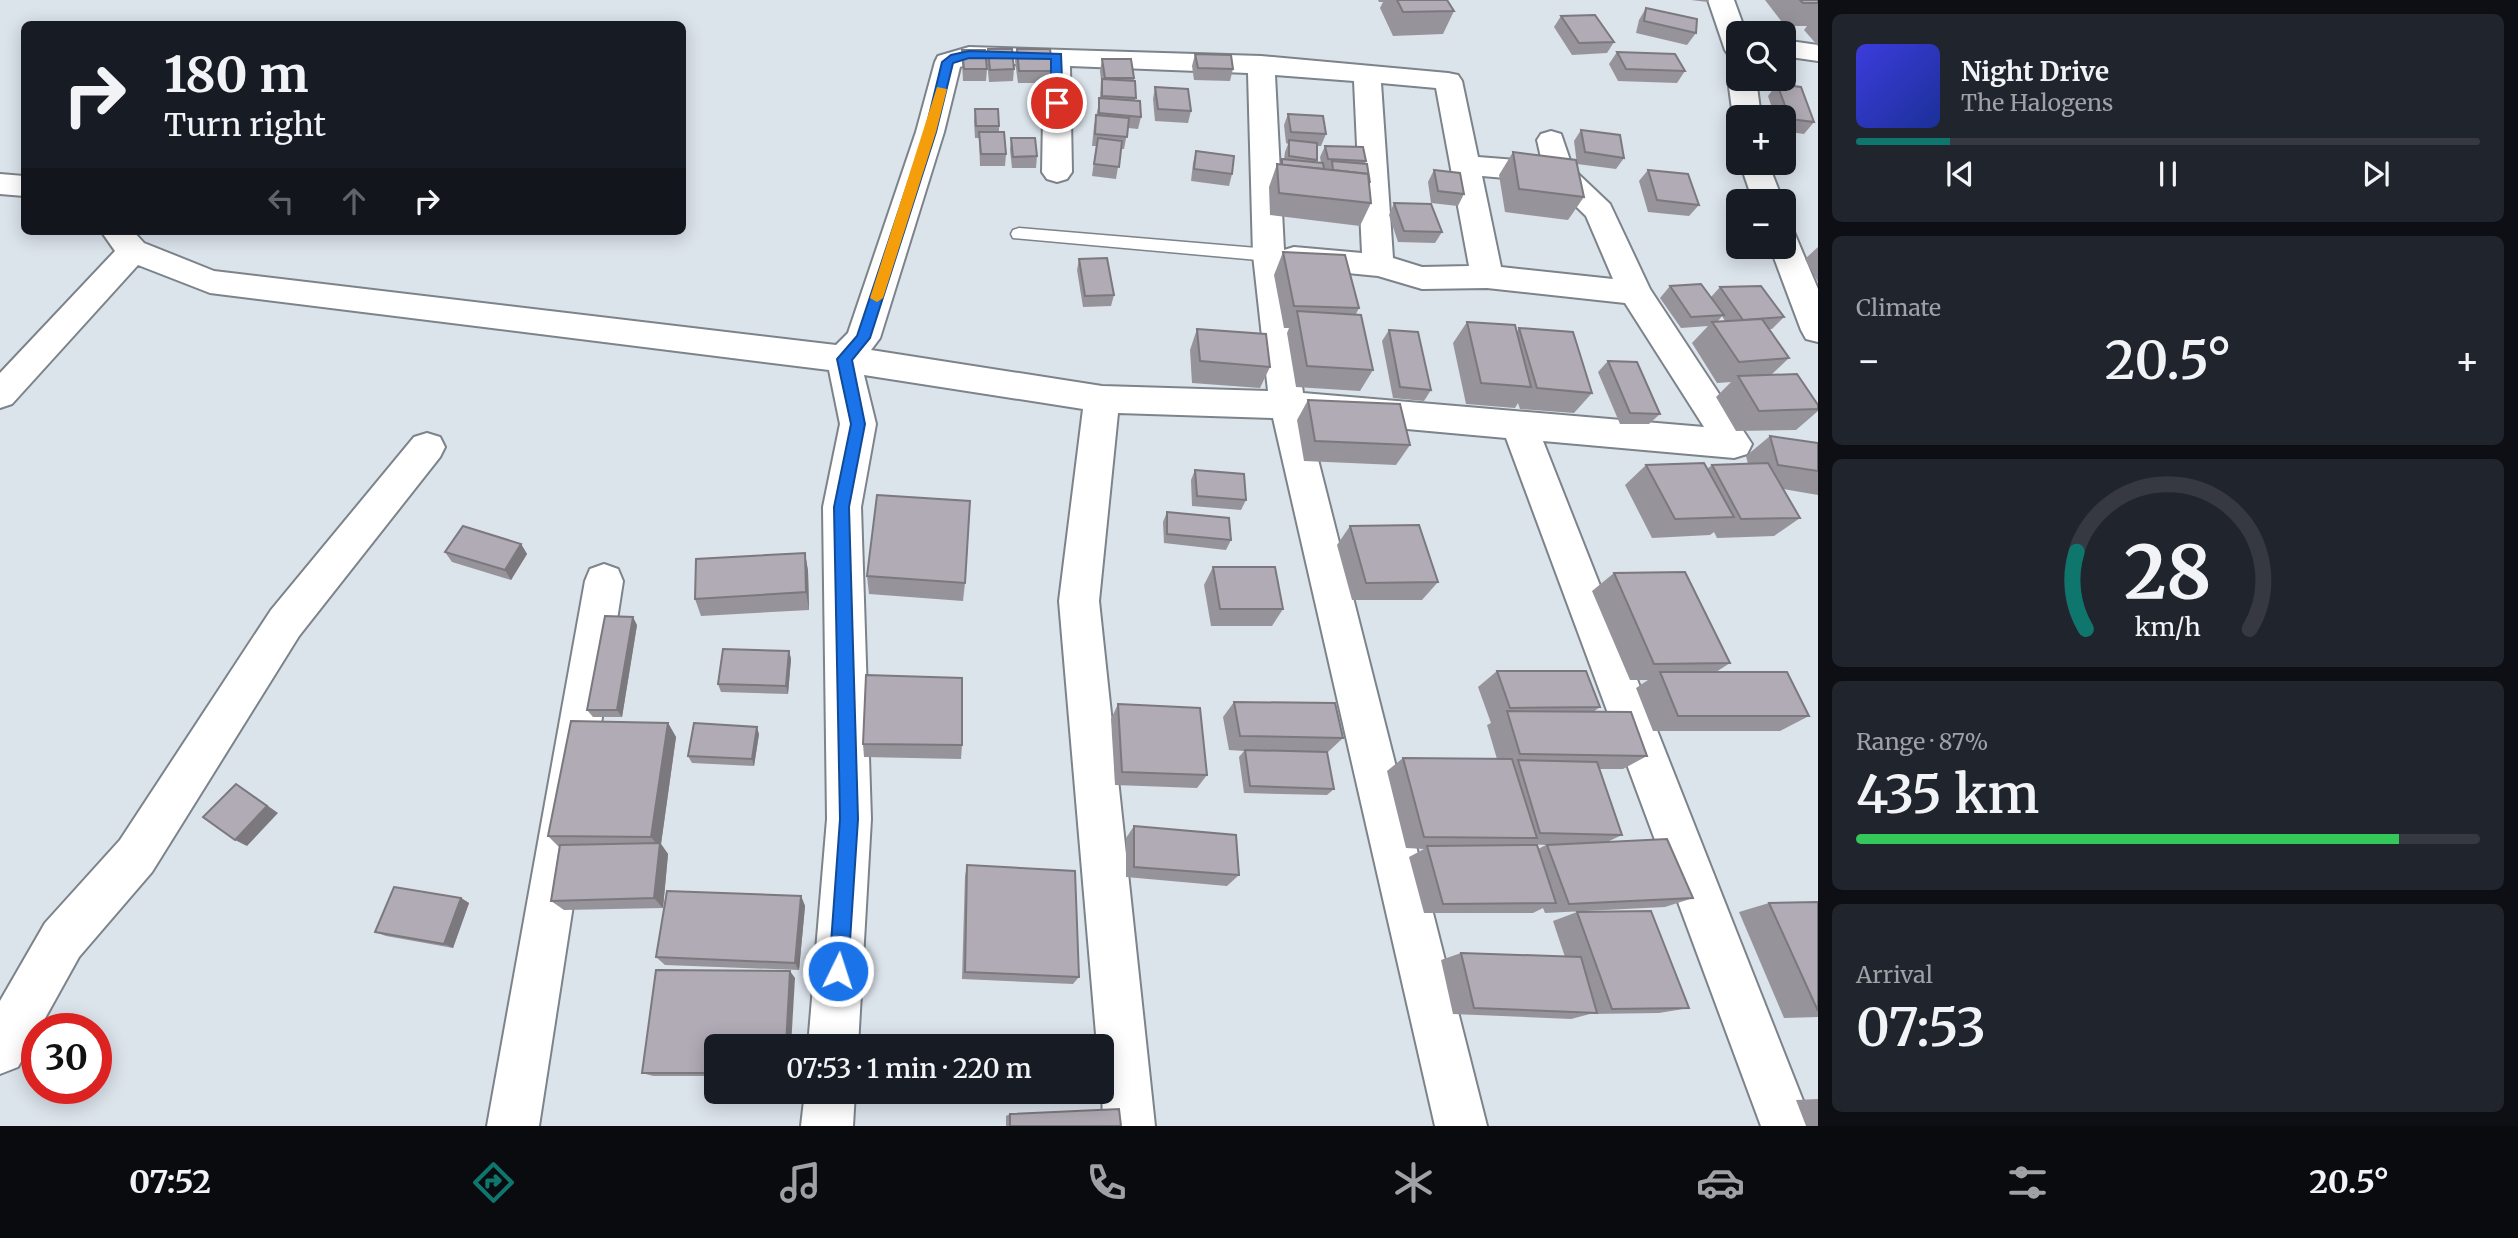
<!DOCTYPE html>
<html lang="en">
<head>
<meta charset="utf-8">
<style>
  :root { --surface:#171b24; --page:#20242c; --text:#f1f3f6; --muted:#9ea1a6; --line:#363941; --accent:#0f766e }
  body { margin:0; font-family:Merriweather,serif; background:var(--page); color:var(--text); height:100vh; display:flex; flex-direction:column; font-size:26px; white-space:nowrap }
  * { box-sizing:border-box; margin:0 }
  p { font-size:23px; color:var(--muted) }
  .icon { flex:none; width:38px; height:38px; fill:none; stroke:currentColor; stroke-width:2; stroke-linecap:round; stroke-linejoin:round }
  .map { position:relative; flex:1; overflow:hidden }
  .drawer { display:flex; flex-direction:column; gap:14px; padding:14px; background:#0d0f14; width:700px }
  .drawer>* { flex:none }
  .top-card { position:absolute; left:21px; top:21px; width:665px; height:214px; border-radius:10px; box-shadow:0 4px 18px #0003; background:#171b24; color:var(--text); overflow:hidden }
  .tools { position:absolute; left:1726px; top:21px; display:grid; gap:14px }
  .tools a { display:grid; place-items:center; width:70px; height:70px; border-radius:10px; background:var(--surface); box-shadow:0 4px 18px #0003; font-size:35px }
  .speed { position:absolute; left:21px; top:1013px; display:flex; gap:14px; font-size:35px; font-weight:700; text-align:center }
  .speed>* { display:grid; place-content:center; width:91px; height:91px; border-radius:50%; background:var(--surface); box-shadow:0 4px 18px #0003; line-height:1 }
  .speed .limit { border:10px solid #d22; background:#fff; color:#111 }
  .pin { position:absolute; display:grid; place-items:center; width:60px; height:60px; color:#fff; margin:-30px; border:4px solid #fff; border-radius:50%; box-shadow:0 2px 7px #0007 }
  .me { position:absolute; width:77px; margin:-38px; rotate:4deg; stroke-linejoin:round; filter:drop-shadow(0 0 5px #0008) }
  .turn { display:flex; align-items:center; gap:24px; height:147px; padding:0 28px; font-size:32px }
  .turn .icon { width:91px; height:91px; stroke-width:2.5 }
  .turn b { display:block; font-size:49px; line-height:60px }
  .lanes { display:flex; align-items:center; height:66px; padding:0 28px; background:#0003; justify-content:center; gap:35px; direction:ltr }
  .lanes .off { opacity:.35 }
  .big { font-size:52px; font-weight:600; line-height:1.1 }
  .drawer .tile { flex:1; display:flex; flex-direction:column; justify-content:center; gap:10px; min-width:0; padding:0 24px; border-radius:10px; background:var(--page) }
  .drawer .dial { align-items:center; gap:0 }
  .dial svg { height:182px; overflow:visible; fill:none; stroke:var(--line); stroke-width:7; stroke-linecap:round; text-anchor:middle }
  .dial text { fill:var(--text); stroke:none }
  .song { display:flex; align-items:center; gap:21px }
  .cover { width:84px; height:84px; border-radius:10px; background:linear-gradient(135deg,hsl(240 70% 55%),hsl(230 70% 35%)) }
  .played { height:7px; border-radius:4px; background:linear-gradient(90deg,var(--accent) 15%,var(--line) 15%) }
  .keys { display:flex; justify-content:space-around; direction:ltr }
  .heat { display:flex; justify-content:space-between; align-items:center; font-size:38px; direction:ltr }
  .charge { height:10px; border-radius:5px; background:linear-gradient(90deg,#34c759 87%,var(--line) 0) }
  .trip { position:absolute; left:704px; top:1034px; width:410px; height:70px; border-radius:10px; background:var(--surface); box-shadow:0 4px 18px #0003; font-weight:600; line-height:70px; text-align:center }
  .tabs { display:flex; height:112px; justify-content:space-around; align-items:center; background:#090b0e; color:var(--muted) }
  .tabs .icon { width:49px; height:49px }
  .tabs .current { color:var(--accent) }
  .tabs b { font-size:32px; color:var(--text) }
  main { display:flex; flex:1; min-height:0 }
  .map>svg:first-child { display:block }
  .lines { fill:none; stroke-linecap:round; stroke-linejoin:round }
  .lane-casing { stroke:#7c838a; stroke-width:3 }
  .street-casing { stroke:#7c838a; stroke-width:4 }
  .lane { fill:#fff; fill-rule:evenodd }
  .street { fill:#fff; fill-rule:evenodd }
  .wall { fill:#97939b; fill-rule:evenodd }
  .shaded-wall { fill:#7b787e }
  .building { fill:#b0abb4; stroke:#7b787e; stroke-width:2 }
  .route { fill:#1a73e8; stroke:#114b97; stroke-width:2 }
  .slow { fill:#f59e0b }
</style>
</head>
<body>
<main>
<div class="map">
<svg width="1818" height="1126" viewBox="0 0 1818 1126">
  <rect width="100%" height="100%" fill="#dbe3eb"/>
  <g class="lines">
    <defs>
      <polygon id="lane" points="1019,228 1269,249 1278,255 1269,261 1013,238 1011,234 1013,230"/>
      <g id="street">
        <polygon points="1708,0 1734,0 1746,33 1738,33 1738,58 1729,56 1725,50"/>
        <polygon points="1783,40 1818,45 1818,61 1783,56"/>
        <path d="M969 47 1261 56 1448 73 1458 75 1462 81 1478 157 1542 162 1537 140 1541 134 1551 131 1561 134 1573 169 1610 204 1650 289 1752 444 1747 454 1734 458 1543 441 1813 1126H1761L1506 438 1308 420 1487 1126H1435L1273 418 1118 413 1099 601 1155 1126H1103L1101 1046H1097L1059 601 1083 409 864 375 876 424 861 507 871 819 858 1046H808L827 819 823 507 840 424 829 370 210 293 138 265 12 404 0 408V373L115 251 101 231H133L144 243 214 271 836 345 848 333 916 132 935 62 938 56ZM971 63 1044 65 1042 172 1047 179 1057 182 1067 179 1072 172 1070 66 1248 73 1253 255 1268 391 1102 386 871 350 880 338 944 132 960 67ZM1275 75 1354 81 1362 253 1294 247 1284 250ZM1381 83 1436 88 1469 266 1422 267 1393 258ZM1482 176 1551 182 1586 216 1613 279 1501 267ZM1286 267 1378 276 1422 289 1487 288 1625 303 1704 427 1303 393Z"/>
        <polygon points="1738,72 1738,79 1756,79 1761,117 1738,117 1738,123 1733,117 1728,79 1732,73"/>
        <polygon points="1740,163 1768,163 1783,201 1753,201"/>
        <polygon points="0,174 24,176 24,196 0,194"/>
        <polygon points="1783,229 1794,232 1818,289 1818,342 1806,339 1801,330 1770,247 1783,247"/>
        <polygon points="427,433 440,437 445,447 440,457 299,636 152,872 79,957 18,1067 0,1074 0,1001 45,923 120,840 271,610 414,437"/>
        <polygon points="604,564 618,569 623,581 539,1126 487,1126 585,581 590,569"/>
        <polygon points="805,1092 855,1092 853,1126 801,1126"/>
      </g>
    </defs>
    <use href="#lane" class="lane-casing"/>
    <use href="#street" class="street-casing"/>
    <use href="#lane" class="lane"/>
    <use href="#street" class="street"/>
  </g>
  <g class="wall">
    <polygon points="1378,0 1447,0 1454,11 1443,34 1393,36 1380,8 1383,2 1379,2"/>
    <polygon points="1691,0 1709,0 1708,2"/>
    <polygon points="1765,0 1818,0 1818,46 1804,30 1807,26 1785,26"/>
    <polygon points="1646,8 1696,33 1687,45 1636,33 1639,20"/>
    <polygon points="1561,16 1614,42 1607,53 1572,55 1554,27"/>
    <polygon points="988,49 1014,69 1013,81 989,82 987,61"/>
    <polygon points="1017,49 1053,71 1052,83 1018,83 1015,61"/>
    <polygon points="962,50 987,69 986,81 963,81 962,62"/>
    <polygon points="1617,52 1685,71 1677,83 1618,81 1609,64"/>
    <polygon points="1195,54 1233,69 1230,81 1194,80 1192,66"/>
    <polygon points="1102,59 1134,78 1135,101 1141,117 1138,129 1128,128 1124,149 1121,149 1116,179 1092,176 1096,146 1092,146 1094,126 1100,98 1101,80 1100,71"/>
    <polygon points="1777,84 1814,122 1804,134 1783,131 1783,117 1775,117 1768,96"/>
    <polygon points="1155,87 1191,111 1188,123 1155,121 1153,99"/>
    <polygon points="975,109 999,126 999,132 1006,154 1005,166 980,166 979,138 975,138 974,121"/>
    <polygon points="1288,114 1326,134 1321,146 1317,146 1317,160 1316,162 1321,163 1320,157 1325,146 1366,161 1365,164 1369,184 1371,203 1360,226 1270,215 1269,187 1277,164 1280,164 1282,159 1284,159 1285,152 1288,144 1286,143 1284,125"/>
    <polygon points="1581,130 1624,158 1616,169 1577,164 1574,141"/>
    <polygon points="1011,138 1037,156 1036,168 1012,168 1010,150"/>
    <polygon points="1196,151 1232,174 1229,186 1191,181 1193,163"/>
    <polygon points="1513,152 1584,197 1568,220 1505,212 1499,175"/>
    <polygon points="1434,170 1464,194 1458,206 1431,203 1428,182"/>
    <polygon points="1648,170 1699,205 1689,216 1648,212 1639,181"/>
    <polygon points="1394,203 1442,232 1435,243 1398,242 1389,215"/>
    <polygon points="1818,247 1818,282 1805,259"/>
    <polygon points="1283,252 1359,308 1356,314 1373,370 1360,391 1296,387 1287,333 1289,328 1284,328 1274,275"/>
    <polygon points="1079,259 1114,295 1111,306 1083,307 1077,270"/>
    <path d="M1670 286 1711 297 1720 287 1784 317 1772 329H1769L1789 358 1771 375 1818 405V411L1796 430 1736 431 1716 397 1731 382 1717 383 1692 343 1708 326 1681 328 1660 298ZM1722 316 1725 321H1718Z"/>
    <polygon points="1467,322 1517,332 1519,328 1592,393 1574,413 1520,409 1518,403 1515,408 1466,404 1453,343"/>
    <polygon points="1197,329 1270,367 1260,388 1192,383 1190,350"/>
    <polygon points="1389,330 1431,390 1424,401 1393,398 1382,341"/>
    <polygon points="1608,361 1660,414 1649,424 1620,424 1598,372"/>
    <polygon points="1308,400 1410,445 1396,465 1304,461 1297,420"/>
    <polygon points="1770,436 1818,443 1818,495 1783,489 1800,518 1774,536 1717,538 1714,532 1710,535 1652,538 1625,485 1646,465 1707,469 1712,465 1748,464 1746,456"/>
    <polygon points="1195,470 1246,500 1241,510 1192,506 1191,480"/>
    <polygon points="1167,512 1231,540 1226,550 1164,543 1163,522"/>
    <polygon points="1350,526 1438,582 1422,600 1352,600 1337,545"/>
    <polygon points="521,544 527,554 511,580 452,562 445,552"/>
    <polygon points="805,553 808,571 809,610 701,616 695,599"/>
    <polygon points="1213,567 1283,609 1272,626 1211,626 1204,585"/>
    <polygon points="1614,573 1730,663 1716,672 1809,716 1780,731 1653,731 1636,688 1648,680 1630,680 1592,591"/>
    <polygon points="867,576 965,583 963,601 869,594"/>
    <polygon points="637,625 622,717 593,717 587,710"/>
    <polygon points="789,651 791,659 788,694 721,692 718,684"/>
    <path d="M1497 671 1600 707 1593 712 1647 756 1623 769H1599L1622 835 1607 842 1693 898 1665 907 1545 913 1543 908 1533 913H1424L1409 857 1424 849 1406 848 1387 771 1403 758 1497 759 1487 725 1491 723 1478 687ZM1525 844 1546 845 1538 849 1524 845Z"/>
    <polygon points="1234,702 1343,738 1328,752 1327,752 1334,789 1327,795 1244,793 1239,757 1244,751 1229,750 1223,717"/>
    <polygon points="1118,704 1207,775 1197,788 1115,785 1111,719"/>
    <polygon points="668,723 676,737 661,844 668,854 663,908 564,910 551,901 559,847 548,836"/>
    <polygon points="759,734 754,766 692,763 688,756"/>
    <polygon points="863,744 962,745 961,759 864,757"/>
    <polygon points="1134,826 1239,875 1227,886 1126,877 1126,838"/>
    <polygon points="967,865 1079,977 1073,984 962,979 965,876"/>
    <polygon points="801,896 805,906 799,970 665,965 656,957"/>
    <polygon points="461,898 469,903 453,948 386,936 375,932"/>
    <polygon points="1818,902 1818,1017 1784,1018 1739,912 1769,903"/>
    <polygon points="1577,912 1689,1008 1659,1013 1590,1014 1571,1019 1453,1014 1441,960 1461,953 1565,957 1553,921"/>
    <polygon points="795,978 716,1046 716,1076 653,1076 642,1073"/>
    <polygon points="1818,1099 1818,1126 1806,1126 1796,1100"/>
    <polygon points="1010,1114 1121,1126 1006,1126 1006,1116"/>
  </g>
  <g class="shaded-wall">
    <polygon points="521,544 527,554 511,580 505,570"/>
    <polygon points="805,553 808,571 809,610 806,592"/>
    <polygon points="633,617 637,625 622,717 617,710"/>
    <polygon points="789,651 791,659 788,694 786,686"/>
    <polygon points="668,723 676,737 661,844 668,854 663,908 654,898 659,847 651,837"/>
    <polygon points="757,727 759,734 754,766 752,759"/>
    <polygon points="236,784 247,791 278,813 247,846 235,840"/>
    <polygon points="801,896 805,906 799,970 795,963"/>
    <polygon points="461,898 469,903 453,948 444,944"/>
    <polygon points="790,971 795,978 791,1046 786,1046"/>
  </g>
  <g class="building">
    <polygon points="1397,0 1447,0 1454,11 1403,12"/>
    <polygon points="1800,0 1818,0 1818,3 1803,3"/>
    <polygon points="1646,8 1697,19 1696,33 1644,21"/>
    <polygon points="1595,15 1614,42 1579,43 1561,16"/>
    <polygon points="988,49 1012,49 1014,69 990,70"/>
    <polygon points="1017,49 1050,49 1053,71 1019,71"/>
    <polygon points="962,50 985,50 987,69 964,69"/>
    <polygon points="1617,52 1675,54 1685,71 1626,69"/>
    <polygon points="1195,54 1231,55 1233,69 1198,68"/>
    <polygon points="1102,59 1131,59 1134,78 1105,78"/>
    <polygon points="1102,79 1135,81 1136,98 1102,96"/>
    <polygon points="1777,84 1801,87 1814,122 1790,119"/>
    <polygon points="1155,87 1188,89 1191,111 1158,109"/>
    <polygon points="1099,98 1140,101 1141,117 1099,113"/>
    <polygon points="975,109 998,109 999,126 976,126"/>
    <polygon points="1288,114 1323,116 1326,134 1291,132"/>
    <polygon points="1096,115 1129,118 1127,137 1095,134"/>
    <polygon points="1581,130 1620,135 1624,158 1585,152"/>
    <polygon points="979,132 1004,132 1006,154 981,154"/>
    <polygon points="1011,138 1035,138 1037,156 1013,157"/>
    <polygon points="1098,138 1122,141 1119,167 1094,164"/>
    <polygon points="1289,140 1317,143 1317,160 1289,156"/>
    <polygon points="1325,146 1363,147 1366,161 1328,159"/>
    <polygon points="1196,151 1234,156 1232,174 1194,169"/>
    <polygon points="1513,152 1576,160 1584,197 1519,189"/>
    <polygon points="1282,159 1323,163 1324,169 1282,165"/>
    <polygon points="1332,161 1367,164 1370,183 1368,174 1333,170"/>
    <polygon points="1277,164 1368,174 1371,203 1279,193"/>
    <polygon points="1434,170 1460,173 1464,194 1438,191"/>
    <polygon points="1648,170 1688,174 1699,205 1657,200"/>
    <polygon points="1394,203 1431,204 1442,232 1404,231"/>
    <polygon points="1283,252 1345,255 1359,308 1294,306"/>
    <polygon points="1107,258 1114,295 1085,296 1079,259"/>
    <polygon points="1701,284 1724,315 1691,317 1670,286"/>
    <polygon points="1761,286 1784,317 1743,320 1720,287"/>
    <polygon points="1297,311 1361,315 1373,370 1307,366"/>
    <polygon points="1762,319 1789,358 1739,362 1712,322"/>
    <polygon points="1467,322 1515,325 1531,387 1481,383"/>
    <polygon points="1519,328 1573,332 1592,393 1537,388"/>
    <polygon points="1197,329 1266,334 1270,367 1200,361"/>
    <polygon points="1389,330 1418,332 1431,390 1400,387"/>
    <polygon points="1608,361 1637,362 1660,414 1630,413"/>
    <polygon points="1797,374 1818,405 1818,409 1759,411 1738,376"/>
    <polygon points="1308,400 1400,404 1410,445 1315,441"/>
    <polygon points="1770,436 1818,443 1818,471 1778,465"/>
    <polygon points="1704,463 1734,517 1675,519 1646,465"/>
    <polygon points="1768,463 1800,518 1741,519 1712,465"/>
    <polygon points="1195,470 1244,474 1246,500 1197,496"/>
    <polygon points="877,495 970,501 965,583 867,576"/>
    <polygon points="1167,512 1229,518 1231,540 1167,534"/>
    <polygon points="1419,525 1438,582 1366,583 1350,526"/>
    <polygon points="463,526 521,544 505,570 445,552"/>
    <polygon points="805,553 806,592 695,599 696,559"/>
    <polygon points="1213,567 1275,567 1283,609 1220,609"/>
    <polygon points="1685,572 1730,663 1654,664 1614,573"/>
    <polygon points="605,616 633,617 617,710 587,710"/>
    <polygon points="723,649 789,651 786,686 718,684"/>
    <polygon points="1497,671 1586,671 1600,707 1510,708"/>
    <polygon points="1660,672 1787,672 1809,716 1678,716"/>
    <polygon points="866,675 962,678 962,745 863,744"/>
    <polygon points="1234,702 1335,703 1343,738 1240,736"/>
    <polygon points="1118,704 1200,708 1207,775 1122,772"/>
    <polygon points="1507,711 1631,712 1647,756 1520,754"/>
    <polygon points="571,721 668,723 651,837 548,836"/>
    <polygon points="694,723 757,727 752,759 688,756"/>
    <polygon points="1245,750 1327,752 1334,789 1250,786"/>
    <polygon points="1403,758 1512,759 1537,838 1424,837"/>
    <polygon points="1518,760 1597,762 1622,835 1540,833"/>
    <polygon points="236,784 267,806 235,840 203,817"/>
    <polygon points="1134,826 1236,835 1239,875 1134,867"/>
    <polygon points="1667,839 1693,898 1569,904 1547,845"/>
    <polygon points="660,843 654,898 551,901 560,845"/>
    <polygon points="1537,845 1556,903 1443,904 1427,846"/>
    <polygon points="967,865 1075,871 1079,977 965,972"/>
    <polygon points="394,887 461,898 444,944 375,932"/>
    <polygon points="667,891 801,896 795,963 656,957"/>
    <polygon points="1818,902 1818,1011 1769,903"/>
    <polygon points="1651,911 1689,1008 1612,1009 1577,912"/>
    <polygon points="1461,953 1581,957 1597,1013 1474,1008"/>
    <polygon points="656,970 790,971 786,1046 716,1046 716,1073 642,1073"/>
    <polygon points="1119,1109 1121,1126 1010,1126 1010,1114"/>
  </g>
  <polygon class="route" points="969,51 1061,54 1063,103 1057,106 1051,103 1051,59 969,58 953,63 936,132 870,338 852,360 865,424 849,507 858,819 848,971 845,978 838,981 831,978 829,971 840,819 834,507 851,424 837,359 857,336 925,132 942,62 951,55"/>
  <polygon class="slow" points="937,87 947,89 936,132 883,298 877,302 870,298"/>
</svg>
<div class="tools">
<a><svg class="icon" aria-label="search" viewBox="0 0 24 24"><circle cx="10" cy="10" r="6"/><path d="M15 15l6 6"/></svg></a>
<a>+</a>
<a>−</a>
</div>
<div class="speed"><div class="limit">30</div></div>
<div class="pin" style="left:1057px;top:103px;background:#d93025"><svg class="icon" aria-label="arrive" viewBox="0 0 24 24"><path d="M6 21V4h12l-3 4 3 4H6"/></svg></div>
<svg class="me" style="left:838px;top:971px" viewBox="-20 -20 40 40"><circle r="17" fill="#1a73e8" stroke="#fff" stroke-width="3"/><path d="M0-11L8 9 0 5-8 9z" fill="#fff"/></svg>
<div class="trip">07:53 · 1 min · 220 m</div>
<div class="top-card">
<div class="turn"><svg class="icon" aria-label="right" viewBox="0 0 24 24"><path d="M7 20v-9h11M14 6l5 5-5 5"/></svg><div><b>180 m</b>Turn right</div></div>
<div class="lanes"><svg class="icon off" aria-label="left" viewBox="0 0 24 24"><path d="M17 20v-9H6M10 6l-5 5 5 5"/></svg><svg class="icon off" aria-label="ahead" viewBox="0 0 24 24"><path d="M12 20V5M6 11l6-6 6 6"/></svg><svg class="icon" aria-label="right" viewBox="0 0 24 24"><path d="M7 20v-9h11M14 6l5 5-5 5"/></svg></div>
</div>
</div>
<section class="drawer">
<div class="tile">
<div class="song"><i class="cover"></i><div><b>Night Drive</b><p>The Halogens</p></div></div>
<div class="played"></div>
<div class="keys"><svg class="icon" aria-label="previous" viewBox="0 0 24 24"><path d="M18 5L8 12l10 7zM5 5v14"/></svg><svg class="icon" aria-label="pause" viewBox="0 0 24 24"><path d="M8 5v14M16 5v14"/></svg><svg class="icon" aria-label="next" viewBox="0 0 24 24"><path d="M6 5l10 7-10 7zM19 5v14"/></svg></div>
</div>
<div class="tile"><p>Climate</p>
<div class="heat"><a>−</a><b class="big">20.5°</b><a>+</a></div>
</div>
<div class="tile dial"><svg viewBox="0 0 100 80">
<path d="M14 69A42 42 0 1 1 86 69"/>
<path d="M14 69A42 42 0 0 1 10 35" stroke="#0f766e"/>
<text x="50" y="56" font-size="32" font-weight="700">28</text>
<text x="50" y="72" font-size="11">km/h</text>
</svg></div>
<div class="tile"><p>Range · 87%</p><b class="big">435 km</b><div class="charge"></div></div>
<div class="tile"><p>Arrival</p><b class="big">07:53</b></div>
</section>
</main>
<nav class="tabs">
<b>07:52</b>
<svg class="icon current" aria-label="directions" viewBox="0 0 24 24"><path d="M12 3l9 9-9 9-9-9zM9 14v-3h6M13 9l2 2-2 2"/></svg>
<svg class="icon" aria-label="music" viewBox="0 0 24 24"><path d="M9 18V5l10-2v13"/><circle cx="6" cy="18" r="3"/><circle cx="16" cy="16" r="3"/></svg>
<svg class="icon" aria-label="phone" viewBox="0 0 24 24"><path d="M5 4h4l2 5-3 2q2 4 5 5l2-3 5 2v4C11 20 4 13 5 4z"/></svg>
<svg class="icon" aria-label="climate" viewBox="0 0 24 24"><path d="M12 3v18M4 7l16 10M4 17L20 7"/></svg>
<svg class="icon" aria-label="car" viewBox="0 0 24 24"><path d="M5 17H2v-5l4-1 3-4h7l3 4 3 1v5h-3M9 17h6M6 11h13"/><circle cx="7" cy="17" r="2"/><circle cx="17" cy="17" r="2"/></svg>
<svg class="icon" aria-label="filters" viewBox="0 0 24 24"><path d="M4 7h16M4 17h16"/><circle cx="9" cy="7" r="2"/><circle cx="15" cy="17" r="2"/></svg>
<b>20.5°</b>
</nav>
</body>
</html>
